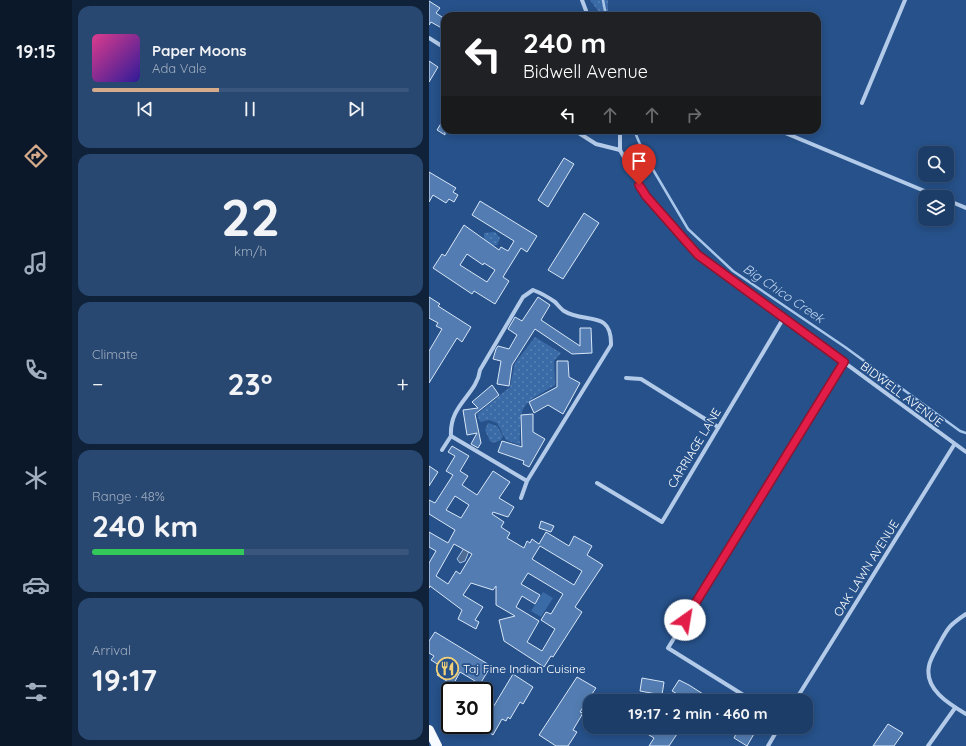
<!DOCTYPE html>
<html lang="en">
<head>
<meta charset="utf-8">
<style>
  :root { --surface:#1c3d68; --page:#294871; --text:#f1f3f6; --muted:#a0aec0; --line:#3a567c; --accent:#d6ab8b }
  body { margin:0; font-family:Quicksand,sans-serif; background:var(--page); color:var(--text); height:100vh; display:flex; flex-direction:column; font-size:15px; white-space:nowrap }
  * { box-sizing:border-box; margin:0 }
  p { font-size:13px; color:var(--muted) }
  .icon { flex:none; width:22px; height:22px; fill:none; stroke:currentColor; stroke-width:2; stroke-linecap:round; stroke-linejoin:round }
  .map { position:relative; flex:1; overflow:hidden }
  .side { display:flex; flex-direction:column; gap:6px; padding:6px; background:#0f2239; width:357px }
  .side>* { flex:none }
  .guide { position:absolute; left:12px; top:12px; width:380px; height:122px; border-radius:12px; box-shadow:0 2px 10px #0003,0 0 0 1px var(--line); background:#202124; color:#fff; overflow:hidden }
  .fabs { position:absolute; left:489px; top:146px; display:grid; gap:8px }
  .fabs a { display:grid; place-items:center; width:36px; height:36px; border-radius:8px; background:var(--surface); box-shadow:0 2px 10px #0003,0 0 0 1px var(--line); font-size:20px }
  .speed { position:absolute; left:12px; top:682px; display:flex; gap:8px; font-size:20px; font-weight:700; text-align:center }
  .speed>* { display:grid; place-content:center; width:52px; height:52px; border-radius:50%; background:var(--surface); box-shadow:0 2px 10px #0003,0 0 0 1px var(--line); line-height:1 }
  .speed .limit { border:2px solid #111; border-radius:6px; background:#fff; color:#111 }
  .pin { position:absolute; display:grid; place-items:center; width:34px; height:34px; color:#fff; margin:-41px -17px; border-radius:50% 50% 50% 0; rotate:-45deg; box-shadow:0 0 4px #0007 }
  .pin .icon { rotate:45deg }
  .me { position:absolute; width:44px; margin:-22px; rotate:32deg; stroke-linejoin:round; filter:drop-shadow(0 0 3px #0008) }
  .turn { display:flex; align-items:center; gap:14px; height:84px; padding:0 16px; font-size:18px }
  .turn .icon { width:52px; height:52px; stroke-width:2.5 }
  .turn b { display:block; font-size:28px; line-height:34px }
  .lanes { display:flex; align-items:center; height:38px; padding:0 16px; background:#0003; justify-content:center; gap:20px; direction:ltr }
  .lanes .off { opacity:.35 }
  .big { font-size:30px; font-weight:800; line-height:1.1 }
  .side .tile { flex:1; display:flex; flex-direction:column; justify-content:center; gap:6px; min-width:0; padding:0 14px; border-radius:12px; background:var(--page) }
  .side .dial { align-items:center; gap:0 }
  .dial b { font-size:52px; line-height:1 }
  .song { display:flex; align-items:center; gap:12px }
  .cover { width:48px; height:48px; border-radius:6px; background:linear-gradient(135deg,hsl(330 70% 55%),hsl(250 70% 35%)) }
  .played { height:4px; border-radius:2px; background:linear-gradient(90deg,var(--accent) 40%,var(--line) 40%) }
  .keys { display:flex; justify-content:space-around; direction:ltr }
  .heat { display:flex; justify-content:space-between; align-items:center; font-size:22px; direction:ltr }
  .charge { height:6px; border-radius:3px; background:linear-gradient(90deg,#34c759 48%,var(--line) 0) }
  .trip { position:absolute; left:154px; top:694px; width:230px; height:40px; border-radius:12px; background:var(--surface); box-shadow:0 2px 10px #0003,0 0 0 1px var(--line); font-weight:800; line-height:40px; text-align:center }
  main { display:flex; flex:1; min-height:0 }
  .menu { display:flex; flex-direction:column; width:72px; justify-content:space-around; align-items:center; background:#0b182a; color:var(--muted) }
  .menu .icon { width:28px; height:28px }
  .menu .active { color:var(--accent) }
  .menu b { font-size:18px; color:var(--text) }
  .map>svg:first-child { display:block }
  .grass { fill:url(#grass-dots) }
  .garden { fill:#3b6ba6 }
  .water { fill:#4e6b94; stroke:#a8c6ea }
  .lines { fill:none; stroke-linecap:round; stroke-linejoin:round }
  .stream { stroke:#a8c6ea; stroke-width:2.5 }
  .building { fill:#537db2; stroke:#d8e6f7; fill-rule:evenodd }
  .street { stroke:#b3cbe9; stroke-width:4 }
  .primary { stroke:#f7fafe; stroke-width:10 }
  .route-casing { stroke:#92132f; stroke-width:10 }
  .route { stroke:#e11d48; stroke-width:7 }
  .labels { text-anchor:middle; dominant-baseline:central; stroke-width:3.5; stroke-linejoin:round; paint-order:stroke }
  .street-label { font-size:12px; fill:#fff; stroke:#26518a }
  .poi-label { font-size:12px; fill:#fff; stroke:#26518a; text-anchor:start }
  .water-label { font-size:13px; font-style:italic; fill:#bfd5f1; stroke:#26518a }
</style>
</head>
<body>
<main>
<nav class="menu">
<b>19:15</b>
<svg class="icon active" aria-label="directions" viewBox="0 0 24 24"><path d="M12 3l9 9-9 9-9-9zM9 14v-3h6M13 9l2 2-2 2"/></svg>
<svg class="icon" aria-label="music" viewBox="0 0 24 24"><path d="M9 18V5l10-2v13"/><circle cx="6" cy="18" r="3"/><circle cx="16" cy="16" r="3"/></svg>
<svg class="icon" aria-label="phone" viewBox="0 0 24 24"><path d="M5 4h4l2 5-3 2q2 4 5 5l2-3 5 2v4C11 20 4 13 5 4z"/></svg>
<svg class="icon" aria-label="climate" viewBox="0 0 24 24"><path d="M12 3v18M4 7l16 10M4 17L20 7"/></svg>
<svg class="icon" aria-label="car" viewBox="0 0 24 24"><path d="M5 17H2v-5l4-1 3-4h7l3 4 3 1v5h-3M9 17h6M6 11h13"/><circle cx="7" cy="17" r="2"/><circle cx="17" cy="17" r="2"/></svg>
<svg class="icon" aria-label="filters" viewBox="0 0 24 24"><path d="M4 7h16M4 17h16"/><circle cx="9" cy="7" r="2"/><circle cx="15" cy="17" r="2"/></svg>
</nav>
<section class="side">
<div class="tile">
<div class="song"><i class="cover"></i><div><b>Paper Moons</b><p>Ada Vale</p></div></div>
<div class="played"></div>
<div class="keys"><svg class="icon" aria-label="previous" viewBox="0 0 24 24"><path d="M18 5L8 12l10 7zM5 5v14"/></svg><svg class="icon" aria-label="pause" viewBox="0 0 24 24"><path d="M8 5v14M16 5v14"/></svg><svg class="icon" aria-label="next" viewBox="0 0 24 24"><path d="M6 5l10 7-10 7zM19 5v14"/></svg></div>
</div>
<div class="tile dial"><b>22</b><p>km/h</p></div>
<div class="tile"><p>Climate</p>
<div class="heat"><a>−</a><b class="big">23°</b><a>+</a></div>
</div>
<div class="tile"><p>Range · 48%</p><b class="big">240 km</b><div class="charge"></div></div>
<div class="tile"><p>Arrival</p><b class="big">19:17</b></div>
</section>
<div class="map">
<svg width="537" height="746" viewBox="0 0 537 746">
  <defs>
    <pattern id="grass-dots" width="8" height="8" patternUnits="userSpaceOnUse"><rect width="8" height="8" fill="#3b6ba6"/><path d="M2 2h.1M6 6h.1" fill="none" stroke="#5881b3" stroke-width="1.8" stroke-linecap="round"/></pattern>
  </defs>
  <rect width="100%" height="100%" fill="#26518a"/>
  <g class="grass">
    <polygon points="161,0 179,0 179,16 173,16"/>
    <polygon points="66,232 71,238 68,245 64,246 55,240 55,233"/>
    <path d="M106 337 132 353 125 361 126 385C91 406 91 403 91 445L77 440 68 423 60 420 51 422 48 414 81 387 86 363Z"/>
    <polygon points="59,423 68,426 74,436 72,440 64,443 61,441 56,430"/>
  </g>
  <polygon class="garden" points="114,592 124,598 112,617 102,611"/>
  <polygon class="water" points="35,548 40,551 36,561 31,563 28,559"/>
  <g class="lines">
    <g class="stream">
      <polyline points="174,0 177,16"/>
      <polyline points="205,130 216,156 259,229 304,271 416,347 531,431 537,433"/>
    </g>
  </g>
  <g class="building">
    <polygon points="0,1 11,8 7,13 16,19 16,30 2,22 0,25"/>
    <polygon points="0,61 9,67 0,82"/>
    <polygon points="16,117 16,135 8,130"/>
    <polygon points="135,158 145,164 119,207 109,200"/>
    <polygon points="0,172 27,188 24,192 29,195 25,202 20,199 17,203 4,195 0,202"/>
    <path d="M51 201 108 236 98 252 92 248 74 277 80 281 66 304 45 291 43 294 4 268 13 254 16 256 35 225 70 250 72 247 79 251 85 241 43 215ZM38 254 54 265 55 263 66 270 58 282 31 265Z"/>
    <polygon points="155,213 170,223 134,279 119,270"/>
    <polygon points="0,297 11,304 9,306 42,327 33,342 28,338 0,383 0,351 13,329 7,326 9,323 0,318"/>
    <polygon points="109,297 121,305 112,320 151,346 151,328 162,328 163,353 143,354 106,329 83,365 80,386 68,384 72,361 64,359 67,349 69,346 80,349 88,335 79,329 86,317 93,321"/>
    <polygon points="128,361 139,361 140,377 151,383 134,414 119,405 105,413 100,402 128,387"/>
    <polygon points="63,385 70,395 46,414 52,443 49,448 42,444 48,433 38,435 34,410 49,408 43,402"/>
    <polygon points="104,414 104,432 116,439 100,467 94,464 95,461 69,452 73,441 93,447 92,415"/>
    <path d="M23 446 40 456 31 471 39 476 33 485 48 495 64 471 81 482 70 498 85 507 79 517 64 512 63 514 75 522 72 527 81 533 78 538 95 548 98 541 101 543 103 539 110 544 117 532 140 546 145 536 163 546 158 555 174 565 146 607 153 612 124 657 122 656 115 667 75 641 70 620 86 616 67 605V586L64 590 42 583 34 595 54 607 46 620 50 622 47 629 29 619 33 610 1 586 0 588V563L7 551 0 547V532L19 543 26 530 0 514V500L6 503 24 475 17 471 26 456 19 452ZM26 496 40 505 32 518 17 510ZM25 544 43 554 31 574 27 571 19 584 7 576ZM111 546 153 571 145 585 103 559ZM99 573 134 594 122 614 117 612 112 620 126 629 113 651 98 642 110 621 87 607 93 596 106 604 111 595 92 584Z"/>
    <polygon points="0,466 9,472 0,486"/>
    <polygon points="112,521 125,526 122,532 110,528"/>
    <polygon points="6,632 62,666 51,684 31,672 24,685 8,675 13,667 2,660 5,656 0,653 0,641"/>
    <polygon points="84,674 104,687 94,704 91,702 81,719 79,717 77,721 73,719 64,735 55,729 55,711 60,714"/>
    <polygon points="148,677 167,688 151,712 154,713 144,730 148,732 139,746 127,746 110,735"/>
    <polygon points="213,678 235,682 233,695 211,691"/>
    <polygon points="250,680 260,685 285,701 261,701 243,691"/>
    <polygon points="459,724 474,733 465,746 444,746"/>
    <polygon points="207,727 237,727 248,734 240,746 220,746 225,738"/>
    <polygon points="299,727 318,727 326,732 318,746 305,738 308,732"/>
  </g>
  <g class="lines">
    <g class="street">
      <polyline points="153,0 159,16"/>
      <polyline points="0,38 16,48"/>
      <polyline points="433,103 476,0"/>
      <polyline points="145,130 167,144 191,150"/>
      <polyline points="191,130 191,150 217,196 269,255 537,452"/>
      <polyline points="349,130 510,197"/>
      <polyline points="518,200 537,208"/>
      <polyline points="197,378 212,379 289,427"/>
      <polyline points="13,450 22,436"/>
      <polyline points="168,483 233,522 354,319"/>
      <path d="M92 498 98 481 182 345C183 309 155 324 135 311 132 309 129 305 126 302 119 297 112 293 104 290L94 297 51 370C48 395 20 404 22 436L98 481"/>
      <path d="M537 614C519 626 519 628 509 646 506 652 501 659 500 666 495 689 520 704 537 714"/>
      <polyline points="324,701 239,648 415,362"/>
      <polyline points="366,701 525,445"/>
      <polyline points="339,746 350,727"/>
      <polyline points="499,746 526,708"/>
    </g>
    <polyline class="primary" points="0,730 8,746"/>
  </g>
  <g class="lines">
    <defs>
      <polyline id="route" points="210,185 217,196 269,255 415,362 256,620"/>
    </defs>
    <use href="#route" class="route-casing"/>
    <use href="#route" class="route"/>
  </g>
  <defs>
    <symbol id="restaurant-ring" viewBox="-11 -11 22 22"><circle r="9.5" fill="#26518a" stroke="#f2d078" stroke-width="1.5"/><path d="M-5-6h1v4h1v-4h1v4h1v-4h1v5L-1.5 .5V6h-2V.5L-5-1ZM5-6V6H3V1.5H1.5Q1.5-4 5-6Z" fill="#f2d078"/></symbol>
  </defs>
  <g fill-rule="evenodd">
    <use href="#restaurant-ring" x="6" y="656" width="25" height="25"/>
  </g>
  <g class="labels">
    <g class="street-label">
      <text transform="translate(473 394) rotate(37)">BIDWELL AVENUE</text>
      <text transform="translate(265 448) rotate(-59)">CARRIAGE LANE</text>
      <text transform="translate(437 568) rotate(-58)">OAK LAWN AVENUE</text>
    </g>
    <g class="poi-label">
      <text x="34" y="668">Taj Fine Indian Cuisine</text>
    </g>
    <g class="water-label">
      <text transform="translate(355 293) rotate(34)">Big Chico Creek</text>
    </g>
  </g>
</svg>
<div class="fabs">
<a><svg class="icon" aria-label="search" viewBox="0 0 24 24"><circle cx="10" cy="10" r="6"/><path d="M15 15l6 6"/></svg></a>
<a><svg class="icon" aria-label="layers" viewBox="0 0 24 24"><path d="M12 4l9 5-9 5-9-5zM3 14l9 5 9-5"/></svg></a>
</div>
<div class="speed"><div class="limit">30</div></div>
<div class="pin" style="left:210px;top:185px;background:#d93025"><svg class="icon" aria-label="arrive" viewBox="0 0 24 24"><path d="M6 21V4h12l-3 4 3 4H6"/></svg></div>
<svg class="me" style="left:256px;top:620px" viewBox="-20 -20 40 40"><circle r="19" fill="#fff"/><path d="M0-13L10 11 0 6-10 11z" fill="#e11d48"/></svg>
<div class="trip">19:17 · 2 min · 460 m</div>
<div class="guide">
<div class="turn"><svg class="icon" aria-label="left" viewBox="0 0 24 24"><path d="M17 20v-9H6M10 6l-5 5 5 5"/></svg><div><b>240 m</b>Bidwell Avenue</div></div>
<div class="lanes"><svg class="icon" aria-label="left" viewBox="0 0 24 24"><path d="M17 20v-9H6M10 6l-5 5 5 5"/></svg><svg class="icon off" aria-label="ahead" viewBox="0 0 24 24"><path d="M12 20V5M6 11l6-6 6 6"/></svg><svg class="icon off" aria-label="ahead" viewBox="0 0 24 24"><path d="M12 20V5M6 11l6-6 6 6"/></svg><svg class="icon off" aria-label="right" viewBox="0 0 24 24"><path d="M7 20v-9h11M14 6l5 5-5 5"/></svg></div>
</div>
</div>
</main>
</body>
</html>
